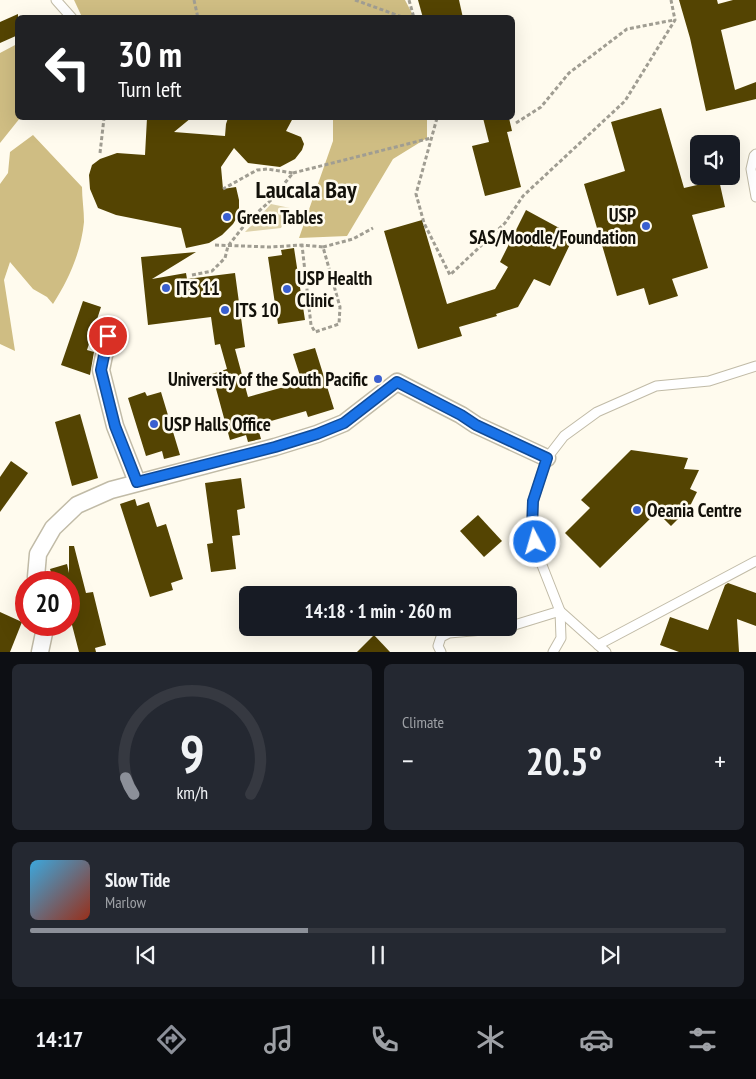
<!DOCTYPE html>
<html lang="en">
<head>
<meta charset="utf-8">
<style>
  :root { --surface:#171b24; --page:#242831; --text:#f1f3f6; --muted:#9ea1a6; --line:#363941; --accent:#8c9099 }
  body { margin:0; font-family:"PT Sans Narrow",sans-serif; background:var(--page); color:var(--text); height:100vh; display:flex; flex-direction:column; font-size:19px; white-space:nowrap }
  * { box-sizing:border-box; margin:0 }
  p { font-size:16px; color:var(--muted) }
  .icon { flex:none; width:28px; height:28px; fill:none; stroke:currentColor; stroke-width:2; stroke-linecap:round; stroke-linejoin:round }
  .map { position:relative; height:652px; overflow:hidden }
  .side { display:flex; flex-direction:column; gap:12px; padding:12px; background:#0d0f14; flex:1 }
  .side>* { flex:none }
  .top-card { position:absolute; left:15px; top:15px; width:500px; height:105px; border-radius:8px; box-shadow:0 5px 20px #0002; background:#202124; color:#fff; overflow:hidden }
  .controls { position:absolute; left:690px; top:135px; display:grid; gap:10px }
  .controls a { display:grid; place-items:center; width:50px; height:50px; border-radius:8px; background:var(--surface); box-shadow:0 5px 20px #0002; font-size:25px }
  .speed { position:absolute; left:15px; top:571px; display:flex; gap:10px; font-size:25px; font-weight:700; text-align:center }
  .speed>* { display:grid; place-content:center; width:65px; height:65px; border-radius:50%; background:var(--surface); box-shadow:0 5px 20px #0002; line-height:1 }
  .speed .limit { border:8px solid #d22; background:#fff; color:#111 }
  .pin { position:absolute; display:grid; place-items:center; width:42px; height:42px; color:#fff; margin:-21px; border:2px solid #fff; border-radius:50%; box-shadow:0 1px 5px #0007 }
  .me { position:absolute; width:55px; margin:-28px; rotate:354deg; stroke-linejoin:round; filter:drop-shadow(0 0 4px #0008) }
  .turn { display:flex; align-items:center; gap:18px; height:105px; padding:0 20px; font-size:22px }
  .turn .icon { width:65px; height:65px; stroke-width:2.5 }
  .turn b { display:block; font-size:35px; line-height:42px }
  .big { font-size:38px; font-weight:800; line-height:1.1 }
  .side .widget { flex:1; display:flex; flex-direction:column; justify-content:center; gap:8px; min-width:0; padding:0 18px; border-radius:8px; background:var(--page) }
  .side .dial { align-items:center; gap:0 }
  .dial svg { height:130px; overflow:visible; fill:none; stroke:var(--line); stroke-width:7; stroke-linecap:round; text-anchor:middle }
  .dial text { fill:var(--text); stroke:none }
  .song { display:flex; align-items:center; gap:15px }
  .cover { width:60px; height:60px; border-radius:8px; background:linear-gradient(135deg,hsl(200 70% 55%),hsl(10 70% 35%)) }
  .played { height:5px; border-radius:2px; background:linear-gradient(90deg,var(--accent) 40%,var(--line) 40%) }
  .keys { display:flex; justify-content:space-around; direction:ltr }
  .heat { display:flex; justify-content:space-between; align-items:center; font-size:28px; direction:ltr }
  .side .tiles { flex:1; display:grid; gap:12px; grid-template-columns:1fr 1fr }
  .widget:last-child { grid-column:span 2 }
  .trip { position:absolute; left:239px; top:586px; width:278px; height:50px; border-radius:8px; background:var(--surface); box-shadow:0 5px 20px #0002; font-weight:800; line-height:50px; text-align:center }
  .dock { display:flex; height:80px; justify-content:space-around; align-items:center; background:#090b0e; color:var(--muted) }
  .dock .icon { width:35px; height:35px }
  .dock .active { color:var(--accent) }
  .dock b { font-size:22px; color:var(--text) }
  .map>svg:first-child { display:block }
  .green { fill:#ded2aa }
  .forest { fill:#cfbd83 }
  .building { fill:#544402 }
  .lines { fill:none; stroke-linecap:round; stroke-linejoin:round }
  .lane-casing { stroke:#c1bba7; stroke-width:11 }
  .street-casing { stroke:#c1bba7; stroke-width:19 }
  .path { stroke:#a09d92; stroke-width:3; stroke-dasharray:4 2.5; stroke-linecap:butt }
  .lane { stroke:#fff; stroke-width:9 }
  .street { stroke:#fff; stroke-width:16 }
  .route-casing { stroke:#114b97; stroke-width:12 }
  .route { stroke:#1a73e8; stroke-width:9 }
  .poi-dot { fill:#395fd0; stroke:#fffbee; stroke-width:2 }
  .labels { text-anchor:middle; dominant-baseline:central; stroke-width:5; stroke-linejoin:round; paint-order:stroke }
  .poi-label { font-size:19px; font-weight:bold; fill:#13110a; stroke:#fffbee; text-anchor:start }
  .district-label { font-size:24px; font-weight:bold; fill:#13110a; stroke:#fffbee }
</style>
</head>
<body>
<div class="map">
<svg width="756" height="652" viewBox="0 0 756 652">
  <rect width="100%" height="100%" fill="#fffbee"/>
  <polygon class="green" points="271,204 290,208 281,228 245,232"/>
  <g class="forest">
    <polygon points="74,0 405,0 414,17 82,17"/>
    <polygon points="17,44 18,118 20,118 0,143 0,53"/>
    <polygon points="333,118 427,118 427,138 393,159 347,236 299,238 333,141"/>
    <path d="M33 135 82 187C82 198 84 210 84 222 81 252 69 279 53 304L47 297 33 289 10 262 4 280 15 351 0 344V184L8 173 10 152Z"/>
  </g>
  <g class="building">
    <polygon points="418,0 459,0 463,18 423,18"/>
    <polygon points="679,0 717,0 718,4 733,0 756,0 756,20 721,30 735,90 756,82 756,99 706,111 690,38"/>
    <polygon points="18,14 18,35 0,43 0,22"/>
    <polygon points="661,108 684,188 719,180 725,207 692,215 708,268 672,279 678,296 649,305 644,288 617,296 584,184 625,171 611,122"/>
    <polygon points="147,118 191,118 174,132 225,136 226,124 228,118 293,118 286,131 301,137 304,144 302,150 295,159 280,167 248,163 234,148 221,167 223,189 236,187 239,200 239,214 233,224 222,235 209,243 186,248 181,228 116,215 98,208 90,189 89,175 92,165 100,159 117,153 145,155"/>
    <polygon points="483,118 509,118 512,131 507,132 521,187 485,196 472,146 489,142"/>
    <polygon points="526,210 574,236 550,286 534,279 518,307 496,314 497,316 459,327 462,336 418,349 384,231 422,220 447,304 495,289 508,267 500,262"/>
    <polygon points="294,248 305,320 278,324 268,257 282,255 281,250"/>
    <polygon points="196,252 152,279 186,273 187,279 235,273 245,347 235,349 248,397 302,382 293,354 315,348 334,409 308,417 306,411 257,425 261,439 248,442 246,435 230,440 212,374 227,369 220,344 215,345 211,317 148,325 141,257"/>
    <polygon points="83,301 101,307 87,350 94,352 90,375 61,365"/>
    <polygon points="145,392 147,396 161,392 180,455 164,459 162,451 146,456 128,398"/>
    <polygon points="80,414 98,478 72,486 55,422"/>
    <polygon points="631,450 688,458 684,469 699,470 690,489 697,492 689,508 671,526 657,512 600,568 565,533 590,508 581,500"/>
    <polygon points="11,461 28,473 0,512 0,477"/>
    <polygon points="241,478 245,508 237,510 240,535 232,536 236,569 211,572 207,544 213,543 205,483"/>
    <polygon points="135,499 137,506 149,502 157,527 166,524 183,579 171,583 173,590 150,597 120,504"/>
    <polygon points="478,515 502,541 484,557 460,531"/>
    <polygon points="69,546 74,546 86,593 93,592 106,645 95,648 96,652 79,652 72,625 69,626 69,582 54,582 50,569 67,564 69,573"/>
    <polygon points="728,583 756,593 756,626 737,619 739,652 679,652 660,645 670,617 708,630 725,585"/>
    <polygon points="0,612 22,622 10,652 0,652"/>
    <polygon points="374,635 390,652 357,652"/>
  </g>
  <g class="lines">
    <defs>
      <g id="lane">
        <polyline points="56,0 72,18"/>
        <polyline points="756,154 754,156 751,169 756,197"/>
        <polyline points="508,627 560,611 561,638 553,652"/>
        <polyline points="598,645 756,561"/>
        <polyline points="441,652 438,646 441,637 449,633 506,628"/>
        <polyline points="606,652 560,611 538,555 532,528 533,501 547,458 564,436 597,412 656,386 709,381 756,366"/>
      </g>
      <g id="street">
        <polyline points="108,336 101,370 115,426 137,482"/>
        <polyline points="37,582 36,577 38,554 53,528 77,505 111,490 275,447 317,434 344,423 397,382 461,415 476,425 547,458"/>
        <polyline points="40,652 44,633 44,625"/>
      </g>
    </defs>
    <use href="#lane" class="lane-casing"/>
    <use href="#street" class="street-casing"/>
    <g class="path">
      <polyline points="194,0 198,18"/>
      <polyline points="355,0 405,18"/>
      <polyline points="409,0 414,18"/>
      <polyline points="437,118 416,194 424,223 450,275 505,223 523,196 625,101 675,20 671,0"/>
      <polyline points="516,123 541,107 569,73 627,29 674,20"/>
      <polyline points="100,153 104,118"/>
      <polyline points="293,173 431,138"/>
      <polyline points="215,245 270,247 302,245 323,247 340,307 339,324 315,332 311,325 302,245"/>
      <polyline points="323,247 353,239 373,228"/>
      <polyline points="192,275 212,271 225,258 228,246 247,222 270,201 293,173 267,169 257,170 223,189"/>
    </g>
    <use href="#lane" class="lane"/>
    <use href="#street" class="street"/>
  </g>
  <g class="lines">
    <defs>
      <polyline id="route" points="108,336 101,370 115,426 137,482 275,447 317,434 344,423 397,382 461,415 476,425 547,458 533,501 532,528 535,542"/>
    </defs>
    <use href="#route" class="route-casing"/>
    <use href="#route" class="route"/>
  </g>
  <g class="poi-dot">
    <circle cx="227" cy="217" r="5"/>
    <circle cx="646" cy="226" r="5"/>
    <circle cx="166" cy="288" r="5"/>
    <circle cx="287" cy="289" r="5"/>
    <circle cx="225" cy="310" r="5"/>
    <circle cx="378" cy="379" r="5"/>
    <circle cx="154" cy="424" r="5"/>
    <circle cx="637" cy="510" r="5"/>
  </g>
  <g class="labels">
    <g class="poi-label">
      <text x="636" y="215" text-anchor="end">USP<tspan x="636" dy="22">SAS/Moodle/Foundation</tspan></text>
      <text x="237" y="217">Green Tables</text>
      <text x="297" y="278">USP Health<tspan x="297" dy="22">Clinic</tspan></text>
      <text x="176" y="288">ITS 11</text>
      <text x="235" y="310">ITS 10</text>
      <text x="368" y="379" text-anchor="end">University of the South Pacific</text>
      <text x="164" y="424">USP Halls Office</text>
      <text x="647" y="510">Oeania Centre</text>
    </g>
    <g class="district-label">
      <text x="306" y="189">Laucala Bay</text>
    </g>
  </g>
</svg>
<div class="controls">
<a><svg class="icon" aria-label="sound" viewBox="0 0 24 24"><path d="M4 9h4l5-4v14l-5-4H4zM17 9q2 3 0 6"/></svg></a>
</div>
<div class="speed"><div class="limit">20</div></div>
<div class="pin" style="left:108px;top:336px;background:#d93025"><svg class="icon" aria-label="arrive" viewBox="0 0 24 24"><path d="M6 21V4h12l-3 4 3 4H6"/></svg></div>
<svg class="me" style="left:535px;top:542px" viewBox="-20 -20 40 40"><circle r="17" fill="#1a73e8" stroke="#fff" stroke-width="3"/><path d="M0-11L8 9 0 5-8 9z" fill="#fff"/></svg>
<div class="trip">14:18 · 1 min · 260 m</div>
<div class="top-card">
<div class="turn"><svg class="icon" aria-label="left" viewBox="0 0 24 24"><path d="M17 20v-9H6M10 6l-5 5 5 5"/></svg><div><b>30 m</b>Turn left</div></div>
</div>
</div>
<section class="side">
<div class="tiles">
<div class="widget dial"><svg viewBox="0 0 100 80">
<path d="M14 69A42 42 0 1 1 86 69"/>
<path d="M14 69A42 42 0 0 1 9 59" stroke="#8c9099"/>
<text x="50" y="56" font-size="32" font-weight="700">9</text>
<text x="50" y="72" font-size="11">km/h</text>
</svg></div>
<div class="widget"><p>Climate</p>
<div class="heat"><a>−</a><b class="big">20.5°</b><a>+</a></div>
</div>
<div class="widget">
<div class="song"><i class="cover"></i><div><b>Slow Tide</b><p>Marlow</p></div></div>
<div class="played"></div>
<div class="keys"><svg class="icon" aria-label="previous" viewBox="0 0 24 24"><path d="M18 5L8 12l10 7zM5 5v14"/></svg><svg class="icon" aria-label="pause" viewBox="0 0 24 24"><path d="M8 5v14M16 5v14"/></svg><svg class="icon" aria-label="next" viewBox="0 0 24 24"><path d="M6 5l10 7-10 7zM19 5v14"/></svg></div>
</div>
</div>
</section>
<nav class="dock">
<b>14:17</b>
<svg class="icon active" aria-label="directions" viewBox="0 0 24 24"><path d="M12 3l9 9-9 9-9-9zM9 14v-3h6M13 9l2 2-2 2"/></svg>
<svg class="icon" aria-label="music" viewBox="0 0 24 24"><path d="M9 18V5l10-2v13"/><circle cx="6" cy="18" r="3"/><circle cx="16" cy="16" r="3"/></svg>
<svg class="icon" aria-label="phone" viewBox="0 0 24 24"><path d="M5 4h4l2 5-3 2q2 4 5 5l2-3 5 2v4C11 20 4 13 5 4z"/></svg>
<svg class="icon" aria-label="climate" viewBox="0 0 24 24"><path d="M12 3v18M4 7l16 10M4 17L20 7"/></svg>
<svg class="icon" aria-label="car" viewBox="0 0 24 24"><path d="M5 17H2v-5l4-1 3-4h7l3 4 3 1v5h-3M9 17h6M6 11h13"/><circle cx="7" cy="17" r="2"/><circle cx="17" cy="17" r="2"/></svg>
<svg class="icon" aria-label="filters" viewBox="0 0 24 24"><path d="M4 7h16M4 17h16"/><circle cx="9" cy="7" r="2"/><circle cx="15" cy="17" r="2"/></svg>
</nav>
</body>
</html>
